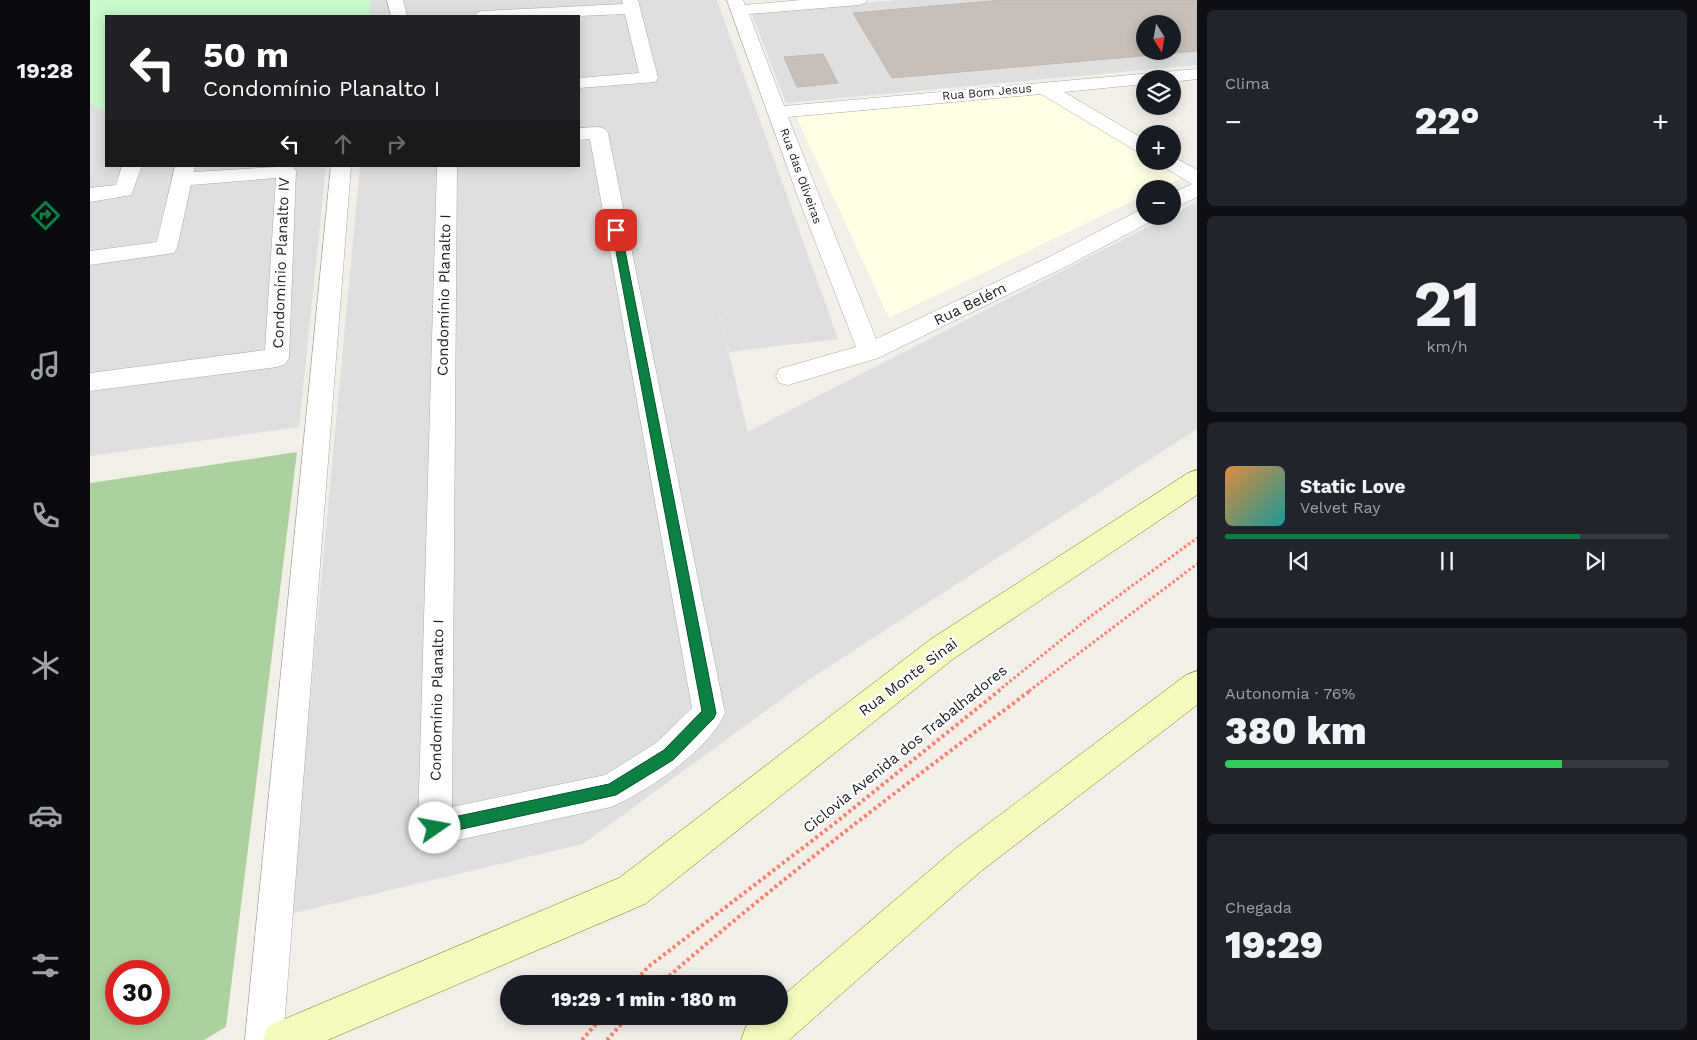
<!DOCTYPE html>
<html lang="pt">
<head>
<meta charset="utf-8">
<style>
  :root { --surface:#171b24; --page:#20242c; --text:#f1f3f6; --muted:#9ea1a6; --line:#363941; --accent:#0b8043 }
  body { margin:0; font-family:"Work Sans",sans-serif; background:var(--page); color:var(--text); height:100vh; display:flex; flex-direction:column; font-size:19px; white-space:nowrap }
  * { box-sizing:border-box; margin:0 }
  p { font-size:16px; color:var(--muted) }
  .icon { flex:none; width:28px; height:28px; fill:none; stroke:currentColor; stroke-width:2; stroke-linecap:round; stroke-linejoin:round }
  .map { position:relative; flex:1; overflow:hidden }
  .panel { display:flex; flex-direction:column; gap:10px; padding:10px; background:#0d0f14; width:500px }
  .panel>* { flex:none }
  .top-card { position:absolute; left:15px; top:15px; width:475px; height:152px; border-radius:0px; box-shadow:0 2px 12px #0003; background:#202124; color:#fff; overflow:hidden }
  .needle { width:32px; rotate:169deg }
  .fabs { position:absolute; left:1046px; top:15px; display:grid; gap:10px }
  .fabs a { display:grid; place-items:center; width:45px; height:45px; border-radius:50%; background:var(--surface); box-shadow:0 2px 12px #0003; font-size:25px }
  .speed { position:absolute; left:15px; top:960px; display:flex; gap:10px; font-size:25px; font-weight:700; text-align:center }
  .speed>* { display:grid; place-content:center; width:65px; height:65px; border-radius:50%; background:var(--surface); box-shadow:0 2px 12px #0003; line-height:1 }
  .speed .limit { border:8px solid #d22; background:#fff; color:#111 }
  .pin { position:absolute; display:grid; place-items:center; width:42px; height:42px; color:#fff; margin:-21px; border-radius:10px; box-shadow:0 2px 8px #0006 }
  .me { position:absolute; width:55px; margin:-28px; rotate:78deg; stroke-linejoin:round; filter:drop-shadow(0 0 4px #0008) }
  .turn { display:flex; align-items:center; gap:18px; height:105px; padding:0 15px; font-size:22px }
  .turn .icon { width:65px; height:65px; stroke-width:2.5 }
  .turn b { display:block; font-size:35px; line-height:42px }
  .lanes { display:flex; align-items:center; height:48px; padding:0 15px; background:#0003; justify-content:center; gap:25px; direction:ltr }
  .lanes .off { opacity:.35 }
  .big { font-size:38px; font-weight:800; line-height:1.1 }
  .panel .widget { flex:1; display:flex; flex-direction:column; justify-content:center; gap:8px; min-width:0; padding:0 18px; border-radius:8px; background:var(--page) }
  .panel .dial { align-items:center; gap:0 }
  .dial b { font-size:65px; line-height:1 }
  .song { display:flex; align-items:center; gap:15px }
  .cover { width:60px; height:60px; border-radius:8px; background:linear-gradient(135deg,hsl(30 70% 55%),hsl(180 70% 35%)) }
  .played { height:5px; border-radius:2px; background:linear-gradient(90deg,var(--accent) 80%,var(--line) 80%) }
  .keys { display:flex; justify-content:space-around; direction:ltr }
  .heat { display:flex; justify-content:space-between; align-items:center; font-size:28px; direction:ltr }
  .charge { height:8px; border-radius:4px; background:linear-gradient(90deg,#34c759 76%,var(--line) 0) }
  .trip { position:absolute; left:410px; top:975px; width:288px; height:50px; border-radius:25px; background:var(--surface); box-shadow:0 2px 12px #0003; font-weight:800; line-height:50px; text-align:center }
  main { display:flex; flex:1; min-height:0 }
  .tab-bar { display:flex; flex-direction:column; width:90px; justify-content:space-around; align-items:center; background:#090b0e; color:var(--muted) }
  .tab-bar .icon { width:35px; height:35px }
  .tab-bar .on { color:var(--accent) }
  .tab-bar b { font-size:22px; color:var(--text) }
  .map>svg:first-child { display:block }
  .residential { fill:#e0dfdf; fill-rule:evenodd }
  .education { fill:#ffffe5 }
  .forest { fill:#add19e; fill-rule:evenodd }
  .park { fill:#c8facc }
  .building { fill:#c7bfb8; stroke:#c4b6ab; fill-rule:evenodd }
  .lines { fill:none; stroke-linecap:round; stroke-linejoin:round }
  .minor-casing { stroke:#a9a9a9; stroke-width:1 }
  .secondary-casing { stroke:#707d05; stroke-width:1 }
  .path-far1 { stroke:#fa8072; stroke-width:3; stroke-dasharray:2.5 2.5; stroke-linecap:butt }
  .path { stroke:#fa8072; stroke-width:4; stroke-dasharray:3 3; stroke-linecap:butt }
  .minor { fill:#fff; fill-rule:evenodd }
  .secondary { fill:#f7fabf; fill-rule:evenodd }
  .route { fill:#0b8043; stroke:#07532c }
  .labels { text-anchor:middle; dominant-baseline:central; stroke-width:5; stroke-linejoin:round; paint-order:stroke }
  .far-street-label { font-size:12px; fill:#222; stroke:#fff }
  .street-label { font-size:15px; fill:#222; stroke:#fff }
</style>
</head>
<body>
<main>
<nav class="tab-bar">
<b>19:28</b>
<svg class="icon on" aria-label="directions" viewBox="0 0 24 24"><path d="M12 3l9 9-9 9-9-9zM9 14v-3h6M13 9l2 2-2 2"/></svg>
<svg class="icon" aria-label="music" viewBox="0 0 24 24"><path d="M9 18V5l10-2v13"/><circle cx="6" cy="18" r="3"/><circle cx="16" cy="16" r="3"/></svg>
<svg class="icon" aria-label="phone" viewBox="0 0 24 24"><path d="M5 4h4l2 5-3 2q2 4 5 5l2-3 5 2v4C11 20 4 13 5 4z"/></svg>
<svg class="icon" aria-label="climate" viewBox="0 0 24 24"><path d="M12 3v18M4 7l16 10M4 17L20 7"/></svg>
<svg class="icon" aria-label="car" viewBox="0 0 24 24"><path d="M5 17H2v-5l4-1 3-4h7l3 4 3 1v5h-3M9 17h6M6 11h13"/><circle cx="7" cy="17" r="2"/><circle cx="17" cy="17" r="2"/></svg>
<svg class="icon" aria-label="filters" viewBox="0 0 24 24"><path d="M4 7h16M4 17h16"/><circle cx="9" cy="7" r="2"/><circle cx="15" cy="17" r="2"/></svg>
</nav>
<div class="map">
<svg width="1107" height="1040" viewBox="0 0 1107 1040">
  <rect width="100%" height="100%" fill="#f2efe9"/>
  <g class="residential">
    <polygon points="281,0 627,0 748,339 639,352 613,248 658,432 1079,216 1082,216 1083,214 1107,202 1107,429 718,680 493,844 200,914 270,166 489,166 489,16 279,16"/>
    <path d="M808 0H1107V65L696 103 661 12ZM1055 24H1082V51H1055Z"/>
    <polygon points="0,103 16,113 16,166 236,166 209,427 0,456"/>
  </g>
  <polygon class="education" points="950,90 1055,153 1055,161 1068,161 1094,177 1068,189 1055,189 1055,195 799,318 705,114"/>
  <path class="forest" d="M207 452 136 1027 114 1040H0V483ZM26 971H69V1014H26Z"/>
  <polygon class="park" points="0,0 281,0 279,16 16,16 16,113 0,103"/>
  <g class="building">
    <path d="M913 0H1107V51L802 78 763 13ZM1055 24H1082V51H1055Z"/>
    <polygon points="733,54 748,83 707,87 694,57"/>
  </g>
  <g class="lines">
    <defs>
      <g id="minor">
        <polygon points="297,0 313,0 317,16 301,16"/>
        <polygon points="532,0 548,0 568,78 565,82 489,88 489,78 549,73 535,14 489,16 385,16 387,12 393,11 533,4"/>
        <polygon points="637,0 653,0 655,5 711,0 777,0 775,3 769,5 659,14 694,106 1107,69 1107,79 1082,82 1082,79 1055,79 1055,84 974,92 1055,140 1055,154 1048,152 951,94 698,117 786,339 959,257 1048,211 1055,209 1055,216 1065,216 1062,221 975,267 788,358 698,385 689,383 686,376 689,369 766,347 708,197"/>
        <path d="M508 127 515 129 518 133 635 713C619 750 558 791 521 807L345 845 333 840 328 828 347 166H367L362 807 515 775 566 743 602 708 500 139 489 140V128Z"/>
        <polygon points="1082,156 1107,170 1107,197 1082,209 1082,193 1102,184 1070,165 1067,161 1082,161"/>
        <polygon points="32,166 52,166 41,195 0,202 0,188 26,185"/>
        <polygon points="85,166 105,166 104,172 202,166 206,171 199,358 195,364 187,367 0,391 0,373 175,350 186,178 101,185 87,248 84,253 0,265 0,251 67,242"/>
        <polygon points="241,166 261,166 193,1040 155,1040"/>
      </g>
      <g id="secondary">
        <polygon points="1107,470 1107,495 863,659 555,904 238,1040 173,1040 178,1026 529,878 841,639 1098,473"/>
        <polygon points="1107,671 1107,705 890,872 699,1040 651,1040 656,1026 668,1016 689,1016 689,999 866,848 1096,675"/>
      </g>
    </defs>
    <use href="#minor" class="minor-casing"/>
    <use href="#secondary" class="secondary-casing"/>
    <g class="path-far1">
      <polyline points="908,691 1001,616 1107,538"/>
      <polyline points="939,691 1107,564"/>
    </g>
    <g class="path">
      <polyline points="543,984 558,967 745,823 910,690"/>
      <path d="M570 984C688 880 815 785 941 690"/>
      <polyline points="492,1040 513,1016"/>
      <polyline points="517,1040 539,1016"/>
    </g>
    <use href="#minor" class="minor"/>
    <use href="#secondary" class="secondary"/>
  </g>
  <polygon class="route" points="526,227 531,230 626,713 624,718 583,760 526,795 345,835 340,833 338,828 340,823 345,821 519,784 574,750 612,711 522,230"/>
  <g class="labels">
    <g class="far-street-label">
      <text transform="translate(897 92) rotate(-5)">Rua Bom Jesus</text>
      <text transform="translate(711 176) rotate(70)">Rua das Oliveiras</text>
    </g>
    <g class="street-label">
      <text transform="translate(191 263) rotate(-88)">Condomínio Planalto IV</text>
      <text transform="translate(354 295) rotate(-89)">Condomínio Planalto I</text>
      <text transform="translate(880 304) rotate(-26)">Rua Belém</text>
      <text transform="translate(818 677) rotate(-37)">Rua Monte Sinai</text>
      <text transform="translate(347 700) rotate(-89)">Condomínio Planalto I</text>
      <text transform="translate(815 749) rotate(-39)">Ciclovia Avenida dos Trabalhadores</text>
    </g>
  </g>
</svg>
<div class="fabs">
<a><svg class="needle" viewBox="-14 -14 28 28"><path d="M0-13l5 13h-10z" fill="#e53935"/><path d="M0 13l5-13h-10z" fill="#9ea1a6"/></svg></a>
<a><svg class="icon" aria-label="layers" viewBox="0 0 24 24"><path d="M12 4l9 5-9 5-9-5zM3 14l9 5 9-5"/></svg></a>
<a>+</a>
<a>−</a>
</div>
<div class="speed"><div class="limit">30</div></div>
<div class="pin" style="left:526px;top:230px;background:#d93025"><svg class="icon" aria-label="arrive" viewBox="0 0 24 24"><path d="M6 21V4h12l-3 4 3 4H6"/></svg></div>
<svg class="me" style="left:345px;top:828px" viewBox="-20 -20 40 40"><circle r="19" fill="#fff"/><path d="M0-13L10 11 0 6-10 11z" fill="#0b8043"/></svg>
<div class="trip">19:29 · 1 min · 180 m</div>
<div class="top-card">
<div class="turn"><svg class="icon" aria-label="left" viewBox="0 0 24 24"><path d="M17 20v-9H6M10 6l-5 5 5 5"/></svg><div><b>50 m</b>Condomínio Planalto I</div></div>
<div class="lanes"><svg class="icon" aria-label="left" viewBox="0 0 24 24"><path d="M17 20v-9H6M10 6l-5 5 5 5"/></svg><svg class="icon off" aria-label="ahead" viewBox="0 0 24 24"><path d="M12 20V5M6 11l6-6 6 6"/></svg><svg class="icon off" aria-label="right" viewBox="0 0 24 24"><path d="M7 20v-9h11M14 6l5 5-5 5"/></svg></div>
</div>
</div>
<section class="panel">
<div class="widget"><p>Clima</p>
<div class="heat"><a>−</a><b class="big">22°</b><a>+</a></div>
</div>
<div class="widget dial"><b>21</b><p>km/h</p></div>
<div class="widget">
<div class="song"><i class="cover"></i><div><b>Static Love</b><p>Velvet Ray</p></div></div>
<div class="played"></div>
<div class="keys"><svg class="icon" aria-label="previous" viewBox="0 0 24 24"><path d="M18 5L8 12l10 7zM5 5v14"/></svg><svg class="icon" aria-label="pause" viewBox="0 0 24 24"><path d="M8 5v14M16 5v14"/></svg><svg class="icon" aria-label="next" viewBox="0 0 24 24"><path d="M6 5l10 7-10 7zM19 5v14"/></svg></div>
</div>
<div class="widget"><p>Autonomia · 76%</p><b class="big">380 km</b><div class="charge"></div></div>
<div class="widget"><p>Chegada</p><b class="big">19:29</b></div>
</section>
</main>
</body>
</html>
